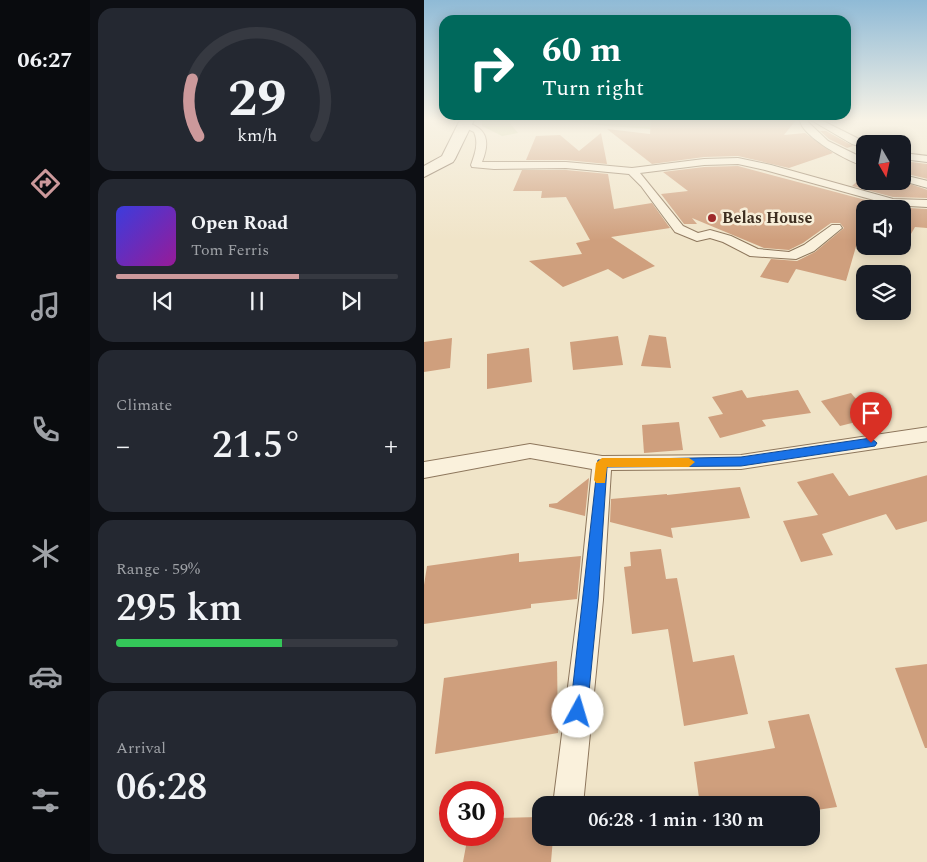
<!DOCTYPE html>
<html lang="en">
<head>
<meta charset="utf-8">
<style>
  :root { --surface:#171b24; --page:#242831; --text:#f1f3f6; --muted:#9ea1a6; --line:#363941; --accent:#cc999b }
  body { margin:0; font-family:Spectral,serif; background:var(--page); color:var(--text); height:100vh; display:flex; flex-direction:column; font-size:19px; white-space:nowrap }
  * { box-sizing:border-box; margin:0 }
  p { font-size:16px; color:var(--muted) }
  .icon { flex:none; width:28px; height:28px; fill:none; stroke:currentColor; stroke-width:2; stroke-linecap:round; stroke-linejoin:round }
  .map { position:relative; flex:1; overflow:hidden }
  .panel { display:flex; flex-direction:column; gap:8px; padding:8px; background:#0d0f14; width:334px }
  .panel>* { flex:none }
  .banner { position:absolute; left:15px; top:15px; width:412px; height:105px; border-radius:15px; box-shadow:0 2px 12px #0003; background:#00695c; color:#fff; overflow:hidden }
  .needle { width:32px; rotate:171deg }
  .tools { position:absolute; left:432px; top:135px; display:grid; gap:10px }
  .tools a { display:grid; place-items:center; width:55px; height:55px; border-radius:10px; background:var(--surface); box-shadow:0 2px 12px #0003; font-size:25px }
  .speed { position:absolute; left:15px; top:781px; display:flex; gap:10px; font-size:25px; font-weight:700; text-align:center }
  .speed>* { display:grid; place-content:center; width:65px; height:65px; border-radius:50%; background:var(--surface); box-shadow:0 2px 12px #0003; line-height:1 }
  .speed .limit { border:8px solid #d22; background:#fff; color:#111 }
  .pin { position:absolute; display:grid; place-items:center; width:42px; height:42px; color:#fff; margin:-51px -21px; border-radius:50% 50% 50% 0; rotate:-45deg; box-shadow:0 0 5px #0007 }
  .pin .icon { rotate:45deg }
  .me { position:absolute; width:55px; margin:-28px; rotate:6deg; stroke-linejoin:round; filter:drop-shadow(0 0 4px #0008) }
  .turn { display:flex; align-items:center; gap:18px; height:105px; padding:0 20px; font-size:22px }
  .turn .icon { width:65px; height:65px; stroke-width:2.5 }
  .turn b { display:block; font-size:35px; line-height:42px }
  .big { font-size:38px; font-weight:600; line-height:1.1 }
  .panel .card { flex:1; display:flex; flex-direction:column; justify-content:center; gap:8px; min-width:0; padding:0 18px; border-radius:15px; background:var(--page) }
  .panel .dial { align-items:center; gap:0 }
  .dial svg { height:130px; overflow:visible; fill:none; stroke:var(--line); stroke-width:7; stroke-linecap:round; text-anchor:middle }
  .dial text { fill:var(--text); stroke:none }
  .song { display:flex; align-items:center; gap:15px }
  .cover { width:60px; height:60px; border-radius:8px; background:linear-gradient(135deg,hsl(240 70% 55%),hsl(300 70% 35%)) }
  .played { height:5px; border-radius:2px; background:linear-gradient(90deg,var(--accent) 65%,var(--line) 65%) }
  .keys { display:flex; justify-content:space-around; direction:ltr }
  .heat { display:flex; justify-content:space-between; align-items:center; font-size:28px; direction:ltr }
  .charge { height:8px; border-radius:4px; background:linear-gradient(90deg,#34c759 59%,var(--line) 0) }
  .trip { position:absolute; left:108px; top:796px; width:288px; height:50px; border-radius:15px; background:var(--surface); box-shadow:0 2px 12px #0003; font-weight:600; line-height:50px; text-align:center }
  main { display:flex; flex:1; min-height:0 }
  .menu { display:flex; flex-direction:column; width:90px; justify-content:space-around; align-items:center; background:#090b0e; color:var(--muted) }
  .menu .icon { width:35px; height:35px }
  .menu .selected { color:var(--accent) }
  .menu b { font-size:22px; color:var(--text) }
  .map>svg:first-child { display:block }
  .green { fill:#c9cf9b }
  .building { fill:#cf9f7d }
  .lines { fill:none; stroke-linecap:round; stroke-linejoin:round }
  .street-casing { stroke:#8d765c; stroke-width:2 }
  .secondary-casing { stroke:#6f573f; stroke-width:2 }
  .street { fill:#faf1dc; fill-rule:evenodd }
  .secondary { fill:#faf1dc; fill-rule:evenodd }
  .route { fill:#1a73e8; stroke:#114b97 }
  .slow { fill:#f59e0b }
  .poi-dot { fill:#9e2a2b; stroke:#f7eed8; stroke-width:2 }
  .labels { text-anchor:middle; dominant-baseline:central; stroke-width:5; stroke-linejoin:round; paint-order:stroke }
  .far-poi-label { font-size:16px; font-weight:bold; fill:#3d2e20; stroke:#f7eed8; text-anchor:start }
</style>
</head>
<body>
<main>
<nav class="menu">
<b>06:27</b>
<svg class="icon selected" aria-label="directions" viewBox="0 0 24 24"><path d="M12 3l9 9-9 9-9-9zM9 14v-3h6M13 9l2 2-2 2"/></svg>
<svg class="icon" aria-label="music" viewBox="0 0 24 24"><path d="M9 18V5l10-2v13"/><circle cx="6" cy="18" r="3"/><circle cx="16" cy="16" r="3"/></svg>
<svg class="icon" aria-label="phone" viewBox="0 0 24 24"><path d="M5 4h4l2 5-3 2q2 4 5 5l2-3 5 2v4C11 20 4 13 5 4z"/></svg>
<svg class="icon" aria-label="climate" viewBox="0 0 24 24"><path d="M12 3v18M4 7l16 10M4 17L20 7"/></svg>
<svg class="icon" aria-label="car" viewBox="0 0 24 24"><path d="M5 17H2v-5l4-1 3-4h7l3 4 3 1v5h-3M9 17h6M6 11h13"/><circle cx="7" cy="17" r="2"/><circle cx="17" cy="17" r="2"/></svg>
<svg class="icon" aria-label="filters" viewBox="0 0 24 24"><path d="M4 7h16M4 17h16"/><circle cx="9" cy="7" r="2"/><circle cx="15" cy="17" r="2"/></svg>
</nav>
<section class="panel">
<div class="card dial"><svg viewBox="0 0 100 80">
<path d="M14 69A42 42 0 1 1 86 69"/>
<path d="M14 69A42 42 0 0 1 10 34" stroke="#cc999b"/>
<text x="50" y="56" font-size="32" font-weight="700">29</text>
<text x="50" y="72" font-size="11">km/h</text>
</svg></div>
<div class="card">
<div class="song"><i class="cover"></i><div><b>Open Road</b><p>Tom Ferris</p></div></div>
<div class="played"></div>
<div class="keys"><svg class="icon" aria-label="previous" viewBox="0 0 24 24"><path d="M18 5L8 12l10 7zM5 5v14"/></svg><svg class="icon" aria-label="pause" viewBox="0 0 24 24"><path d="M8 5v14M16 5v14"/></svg><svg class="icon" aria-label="next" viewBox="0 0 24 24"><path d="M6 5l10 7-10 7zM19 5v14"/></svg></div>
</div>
<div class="card"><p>Climate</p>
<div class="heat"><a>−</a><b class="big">21.5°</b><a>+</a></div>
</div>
<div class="card"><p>Range · 59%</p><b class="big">295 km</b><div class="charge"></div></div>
<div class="card"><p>Arrival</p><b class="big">06:28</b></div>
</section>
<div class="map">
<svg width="504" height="862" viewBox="0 0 504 862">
  <rect width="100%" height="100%" fill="#f0e4c8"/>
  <g class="green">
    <polygon points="58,120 88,120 85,122 94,133 78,136 58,126"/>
    <polygon points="131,120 289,120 329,131 272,132 183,126"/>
  </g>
  <g class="building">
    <polygon points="227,120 372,120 360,135 381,133 409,153 365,168 314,156 280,157 228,164 183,129 226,134"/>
    <polygon points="396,131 402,131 429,146 423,148 405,139"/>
    <polygon points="177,133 183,164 142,160 102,160 112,136 136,135 155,151"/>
    <polygon points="479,161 504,164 504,179 479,173"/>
    <polygon points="314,166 468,207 504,209 504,228 491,227 476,253 446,246 479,246 479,209 441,209 441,245 433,243 422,281 372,269 364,283 336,277 347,259 373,261 391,252 420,228 416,223 407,223 379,243 365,250 340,248 268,218 273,224 260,224 237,194 264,191 239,172 280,167"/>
    <polygon points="98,170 142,170 184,174 190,209 228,203 246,228 187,237 231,266 199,279 184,269 139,287 105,261 158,254 152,243 166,240 142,197 117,198 118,191 89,191"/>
    <polygon points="441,174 441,181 477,181 504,190 504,198 469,197 428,186"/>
    <polygon points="225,335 242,337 247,368 217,366"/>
    <polygon points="194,336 199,365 149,370 146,342"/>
    <polygon points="28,338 26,368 0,372 0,342"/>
    <polygon points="105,348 108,382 63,389 63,354"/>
    <polygon points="318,390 323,398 374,390 387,413 338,420 342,426 296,438 284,417 299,414 288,397"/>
    <polygon points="427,393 448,418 416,426 397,401"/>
    <polygon points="255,422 259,450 220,453 218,425"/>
    <polygon points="409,473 425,496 504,475 504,521 472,530 462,514 398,534 409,555 377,562 359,521 394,515 373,482"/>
    <polygon points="165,478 161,516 125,507 125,504 133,503"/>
    <polygon points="316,487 326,518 247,528 249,538 186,522 187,499 243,494 243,495"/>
    <polygon points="237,549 242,579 253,578 269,662 310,655 324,714 260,726 244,629 208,634 200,567 207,566 206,552"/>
    <polygon points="95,553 95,562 157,556 153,599 107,604 107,608 0,624 0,585 3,566"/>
    <polygon points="133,661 134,733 11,754 20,678"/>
    <polygon points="504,664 504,748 501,748 471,668"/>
    <polygon points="385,714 413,807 386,811 386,805 276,805 270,762 351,748 344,721"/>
    <polygon points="116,817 116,838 129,838 127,862 39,862 44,835 69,835 69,818"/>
  </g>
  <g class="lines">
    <defs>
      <g id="street">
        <path d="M376 120H384V122L404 141 441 159V166C426 163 377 136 376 120Z"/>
        <polygon points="387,120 397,120 445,144 441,144 441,148 428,144"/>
        <path d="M41 122C64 128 66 142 58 162H142L208 168 280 159 314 158 347 165 469 199 504 200V207L468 205 341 170 314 164 280 165 216 173 259 226 274 233 286 230 307 236 334 249 365 252 380 245 408 225H416L418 228 390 251 372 259 326 256 299 242 286 238 273 241 251 232 217 186 205 174 142 168 70 169 48 167 47 165C51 154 55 143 50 132L36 125Z"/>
        <polygon points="479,153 504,156 504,162 479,159"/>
        <polygon points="479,175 504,181 504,188 479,181"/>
        <polygon points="504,427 504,441 317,469 187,470 179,600 159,805 129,805 155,600 168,469 106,458 0,478 0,462 106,444 178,456 317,455"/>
      </g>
      <polygon id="secondary" points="36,120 50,120 31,159 29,162 0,177 0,166 18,156"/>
    </defs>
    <use href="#street" class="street-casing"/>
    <use href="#secondary" class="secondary-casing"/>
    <use href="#street" class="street"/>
    <use href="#secondary" class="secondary"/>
  </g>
  <linearGradient id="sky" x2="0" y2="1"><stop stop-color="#8fbad6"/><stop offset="0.5" stop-color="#f8f3e6"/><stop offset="1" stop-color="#f8f3e6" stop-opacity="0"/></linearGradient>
  <rect width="504" height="240" fill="url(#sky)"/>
  <polygon class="route" points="447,438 453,443 451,446 317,466 183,467 174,600 163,712 160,718 154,720 149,718 146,712 174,460 317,457"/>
  <polygon class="slow" points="178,458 265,458 271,462 265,467 183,467 181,483 172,483 170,480 172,463"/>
  <circle class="poi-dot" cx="288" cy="218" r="5"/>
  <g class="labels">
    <g class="far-poi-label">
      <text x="298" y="218">Belas House</text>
    </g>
  </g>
</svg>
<div class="tools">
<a><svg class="needle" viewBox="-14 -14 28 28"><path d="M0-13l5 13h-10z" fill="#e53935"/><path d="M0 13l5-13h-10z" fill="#9ea1a6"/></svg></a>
<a><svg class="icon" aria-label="sound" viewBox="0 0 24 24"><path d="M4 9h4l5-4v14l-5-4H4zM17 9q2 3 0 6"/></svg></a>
<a><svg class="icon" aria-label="layers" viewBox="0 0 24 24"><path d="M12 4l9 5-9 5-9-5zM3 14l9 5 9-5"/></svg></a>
</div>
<div class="speed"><div class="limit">30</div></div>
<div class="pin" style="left:447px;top:443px;background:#d93025"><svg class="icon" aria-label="arrive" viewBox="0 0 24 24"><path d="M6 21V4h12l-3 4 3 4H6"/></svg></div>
<svg class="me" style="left:154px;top:712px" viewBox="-20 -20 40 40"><circle r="19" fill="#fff"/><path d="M0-13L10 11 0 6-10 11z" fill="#1a73e8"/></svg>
<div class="trip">06:28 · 1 min · 130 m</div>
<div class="banner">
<div class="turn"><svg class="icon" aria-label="right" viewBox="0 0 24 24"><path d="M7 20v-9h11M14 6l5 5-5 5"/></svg><div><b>60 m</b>Turn right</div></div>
</div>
</div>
</main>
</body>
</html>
